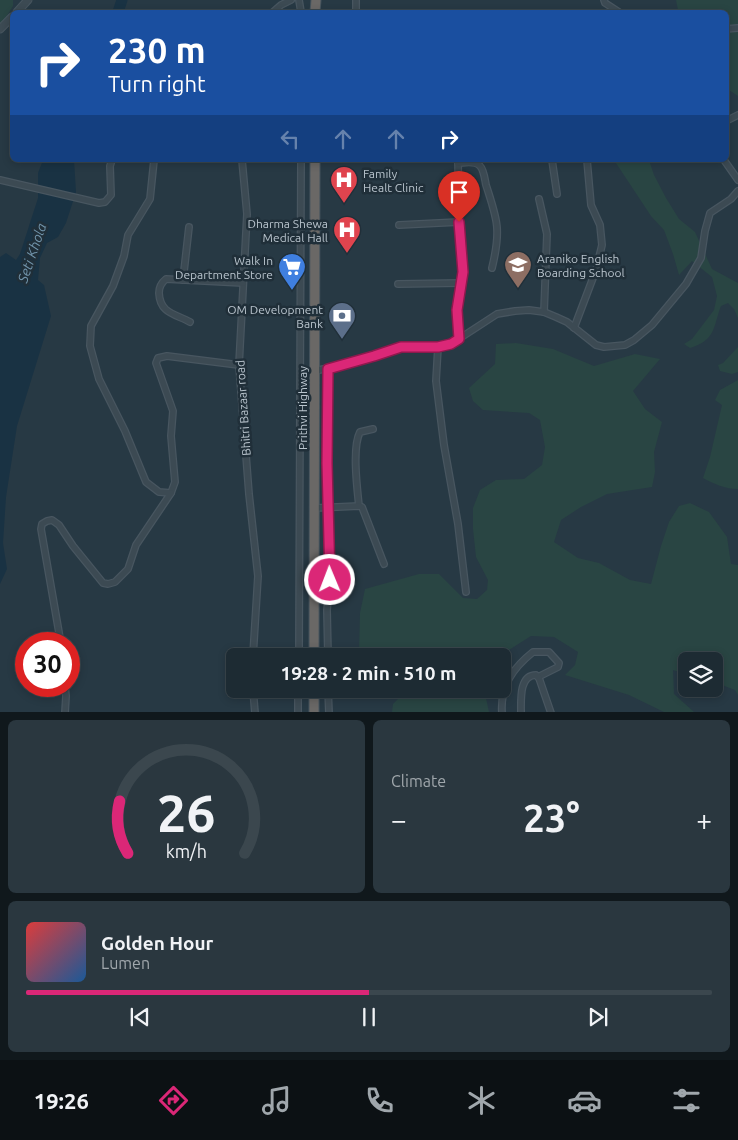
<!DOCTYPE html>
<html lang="en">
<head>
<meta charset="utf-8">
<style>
  :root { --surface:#1d2b33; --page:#2a373f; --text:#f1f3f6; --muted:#a0a7ac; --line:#3b474e; --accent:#db2777 }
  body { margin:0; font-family:Ubuntu,sans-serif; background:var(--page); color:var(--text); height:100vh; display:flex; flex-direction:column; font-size:19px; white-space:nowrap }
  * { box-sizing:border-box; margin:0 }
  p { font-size:16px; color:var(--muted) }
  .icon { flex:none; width:28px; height:28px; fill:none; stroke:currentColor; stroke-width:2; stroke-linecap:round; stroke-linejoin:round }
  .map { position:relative; height:712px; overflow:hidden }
  .sheet { display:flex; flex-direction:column; gap:8px; padding:8px; background:#10181c; flex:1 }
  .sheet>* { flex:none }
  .guide { position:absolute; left:10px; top:10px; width:719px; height:152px; border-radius:8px; box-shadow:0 2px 8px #0003,0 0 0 1px var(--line); background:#1a4fa0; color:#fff; overflow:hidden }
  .buttons { position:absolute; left:678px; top:652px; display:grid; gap:10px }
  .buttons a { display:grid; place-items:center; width:45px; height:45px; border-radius:8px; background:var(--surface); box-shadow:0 2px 8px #0003,0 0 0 1px var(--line); font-size:25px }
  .speed { position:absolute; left:15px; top:632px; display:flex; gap:10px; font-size:25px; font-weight:700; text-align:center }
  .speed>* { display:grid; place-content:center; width:65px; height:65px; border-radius:50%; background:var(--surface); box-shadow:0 2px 8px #0003,0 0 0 1px var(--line); line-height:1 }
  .speed .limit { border:8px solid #d22; background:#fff; color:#111 }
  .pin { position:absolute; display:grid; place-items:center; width:42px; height:42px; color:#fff; margin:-51px -21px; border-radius:50% 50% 50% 0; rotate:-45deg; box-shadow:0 0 5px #0007 }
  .pin .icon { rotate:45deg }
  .me { position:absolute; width:55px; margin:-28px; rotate:359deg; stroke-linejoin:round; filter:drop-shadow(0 0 4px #0008) }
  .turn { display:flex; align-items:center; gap:18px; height:105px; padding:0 15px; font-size:22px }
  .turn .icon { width:65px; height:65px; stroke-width:2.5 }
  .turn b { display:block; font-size:35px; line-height:42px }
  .lanes { display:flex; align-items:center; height:48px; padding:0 15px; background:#0003; justify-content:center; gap:25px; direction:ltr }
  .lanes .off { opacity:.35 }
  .big { font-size:38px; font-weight:700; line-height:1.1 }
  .sheet .tile { flex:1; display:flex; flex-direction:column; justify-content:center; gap:8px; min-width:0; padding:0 18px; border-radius:8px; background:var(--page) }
  .sheet .dial { align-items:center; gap:0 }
  .dial svg { height:130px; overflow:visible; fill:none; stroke:var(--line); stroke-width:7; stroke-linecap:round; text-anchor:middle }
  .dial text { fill:var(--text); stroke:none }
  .song { display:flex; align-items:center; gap:15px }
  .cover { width:60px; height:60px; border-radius:8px; background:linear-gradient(135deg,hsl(0 70% 55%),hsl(210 70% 35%)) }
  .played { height:5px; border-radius:2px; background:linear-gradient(90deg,var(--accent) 50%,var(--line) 50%) }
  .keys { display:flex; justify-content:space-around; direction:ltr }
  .heat { display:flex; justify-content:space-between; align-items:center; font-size:28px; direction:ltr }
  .sheet .tiles { flex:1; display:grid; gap:8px; grid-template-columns:1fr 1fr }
  .tile:last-child { grid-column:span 2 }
  .trip { position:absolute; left:226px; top:648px; width:285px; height:50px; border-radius:8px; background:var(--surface); box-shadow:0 2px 8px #0003,0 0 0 1px var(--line); font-weight:700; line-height:50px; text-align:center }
  .tabs { display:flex; height:80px; justify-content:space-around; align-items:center; background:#0c1114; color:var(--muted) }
  .tabs .icon { width:35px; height:35px }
  .tabs .on { color:var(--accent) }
  .tabs b { font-size:22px; color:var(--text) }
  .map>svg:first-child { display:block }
  .green { fill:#294543 }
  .water { fill:#193243 }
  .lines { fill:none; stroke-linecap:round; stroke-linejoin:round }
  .river { stroke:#193243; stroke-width:11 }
  .minor-casing { stroke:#485660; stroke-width:8 }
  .tertiary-casing { stroke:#485660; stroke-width:9 }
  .trunk-casing { stroke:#46545e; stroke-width:11 }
  .minor { stroke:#3c4a53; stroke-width:5.5 }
  .tertiary { stroke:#3c4a53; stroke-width:7 }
  .trunk { stroke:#6a6866; stroke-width:9 }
  .route-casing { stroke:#8e194d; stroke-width:12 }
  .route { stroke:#db2777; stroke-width:9 }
  .labels { text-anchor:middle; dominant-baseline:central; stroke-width:5; stroke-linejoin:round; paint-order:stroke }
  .poi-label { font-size:12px; fill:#b9c4cd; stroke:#202f39; text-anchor:end }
  .street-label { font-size:12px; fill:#b9c4cd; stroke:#202f39 }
  .water-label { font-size:14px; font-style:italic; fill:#7295ac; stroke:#202f39 }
</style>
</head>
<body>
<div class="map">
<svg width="738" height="713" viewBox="0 0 738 713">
  <rect width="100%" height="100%" fill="#273944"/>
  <g class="green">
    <polygon points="0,0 13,0 13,6 0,27"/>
    <polygon points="676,0 738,0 738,96 726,88 726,12 681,12 678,10"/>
    <path d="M614 160H649L654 175 666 198 679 219 695 232 712 269 738 283V318L734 309 728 303 721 306C713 327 716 340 690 348L684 344 692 339 714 310 717 296 712 277 692 261 679 275 673 254 664 230 651 216Z"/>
    <polygon points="516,343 553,349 594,366 635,354 660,359 633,391 645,409 662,422 654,452 655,472 652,487 607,494 581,507 561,520 554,542 578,558 599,563 630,580 651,584 661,546 669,522 679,506 690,503 709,512 727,537 731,564 738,565 738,695 735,690 714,682 714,661 686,661 686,674 673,670 674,694 694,712 664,712 629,695 565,675 575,665 578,652 554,637 531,636 499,656 361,656 359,652 360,613 365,589 419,574 439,574 463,598 477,599 487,590 488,580 476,557 473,529 473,508 480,490 496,480 524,479 542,465 545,447 540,420 529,413 483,410 473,401 469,388 495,364 496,344"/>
    <polygon points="738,347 738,372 732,374 720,371 718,365 723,363"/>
    <path d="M738 380V489C725 489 714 484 703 478L710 457 722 405 715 400 720 390Z"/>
    <polygon points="408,689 484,689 489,712 392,712 393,704"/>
  </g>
  <polygon class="water" points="43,160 74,160 76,192 66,223 58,237 47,243 40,258 38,280 44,285 51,316 17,426 6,497 3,543 7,569 0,584 0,257 6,253 16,260 20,254 38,198 38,173"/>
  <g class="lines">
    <polyline class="river" points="118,12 122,0"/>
    <defs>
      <g id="minor">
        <polyline points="299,0 301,12"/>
        <polyline points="356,0 356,12"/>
        <polyline points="604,0 605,3 619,12"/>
        <polyline points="273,12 281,5 291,0"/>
        <polyline points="726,29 738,28"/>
        <polyline points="726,121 738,115"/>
        <polyline points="242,160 247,214 239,365 249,494 258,576 253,656"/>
        <polyline points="458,160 459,226 463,272 457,310 459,339"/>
        <polyline points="552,160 557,194"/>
        <polyline points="724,160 738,180"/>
        <path d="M458 163C465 163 475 160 480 166 484 170 485 180 486 185 498 221 501 231 492 268"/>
        <polyline points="0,180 99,203 105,202 111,195 110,166 112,160"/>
        <polyline points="539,199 547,234 544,312"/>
        <polyline points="399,225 459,222"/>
        <polyline points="183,280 189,227"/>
        <polyline points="398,284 461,283"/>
        <path d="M190 322C176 314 160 314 159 293 159 287 161 283 166 279L243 283"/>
        <polyline points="574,328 596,270 602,245 600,225 591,205 587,160"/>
        <polyline points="438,347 436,381 444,445 458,524 466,592"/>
        <polyline points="328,369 327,463 330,580 327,610 328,656"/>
        <polyline points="315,371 374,357 401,347 438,347 451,344 497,314 515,311 529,310 544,312 556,317 567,322 596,345 604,347 625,345 634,340 652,325 686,284 701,258 705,231 710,213 731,199 738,191"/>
        <polyline points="171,493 175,482 171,436 173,411 156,363 158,358 167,356 239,365"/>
        <path d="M359 506C357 487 352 447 360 432L373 429"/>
        <polyline points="315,508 359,506 362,507 384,564"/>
        <polyline points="61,644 41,529 42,524 47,521 52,520 59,525 73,546 103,583 108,584 115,582 128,569 136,545 171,493 159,492 146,482 125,431 99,379 90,346 91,326 113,286 124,256 128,235 150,199 154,160"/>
        <polyline points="299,656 301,160"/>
        <polyline points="65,686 66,696 65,713"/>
        <polyline points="253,689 255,713"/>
        <polyline points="298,689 298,713"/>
        <polyline points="328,689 329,713"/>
        <path d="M502 713C500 686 513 668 533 652H549L559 663 558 667 538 677"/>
        <path d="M521 713C521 700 519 675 536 675L539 678 551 713"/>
      </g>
      <g id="tertiary">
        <polyline points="17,12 28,0"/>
        <polyline points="0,29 12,17"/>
      </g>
      <g id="trunk">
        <polyline points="315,12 316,0"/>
        <polyline points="314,656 315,160"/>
        <polyline points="314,713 314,689"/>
      </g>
    </defs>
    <use href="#minor" class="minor-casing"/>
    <use href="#tertiary" class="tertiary-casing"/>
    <use href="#trunk" class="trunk-casing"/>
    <use href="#minor" class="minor"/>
    <use href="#tertiary" class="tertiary"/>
    <use href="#trunk" class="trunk"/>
  </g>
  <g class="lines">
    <defs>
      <polyline id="route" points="330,580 327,463 328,369 374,356 401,347 438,347 451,344 459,339 457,310 463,272 459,222"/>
    </defs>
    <use href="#route" class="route-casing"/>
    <use href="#route" class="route"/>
  </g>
  <defs>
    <symbol id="hospital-pin" viewBox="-11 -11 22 30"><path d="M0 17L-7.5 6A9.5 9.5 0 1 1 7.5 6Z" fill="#e0444e" stroke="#202f39"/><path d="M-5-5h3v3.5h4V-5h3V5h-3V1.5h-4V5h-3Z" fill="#fff"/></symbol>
    <symbol id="school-pin" viewBox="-11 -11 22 30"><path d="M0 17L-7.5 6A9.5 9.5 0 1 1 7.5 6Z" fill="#8d6e63" stroke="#202f39"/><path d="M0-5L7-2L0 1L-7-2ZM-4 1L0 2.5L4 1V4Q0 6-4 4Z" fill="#fff"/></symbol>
    <symbol id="supermarket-pin" viewBox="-11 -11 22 30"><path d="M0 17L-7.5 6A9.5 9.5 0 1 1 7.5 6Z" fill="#3f7fe0" stroke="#202f39"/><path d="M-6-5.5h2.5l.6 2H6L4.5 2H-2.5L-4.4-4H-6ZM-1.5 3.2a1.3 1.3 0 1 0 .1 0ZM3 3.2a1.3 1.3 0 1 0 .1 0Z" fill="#fff"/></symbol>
    <symbol id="bank-pin" viewBox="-11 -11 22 30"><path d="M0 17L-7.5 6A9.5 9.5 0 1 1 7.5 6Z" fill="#5c6f8a" stroke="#202f39"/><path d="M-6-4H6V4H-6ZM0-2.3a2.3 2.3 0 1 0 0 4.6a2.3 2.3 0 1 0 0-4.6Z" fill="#fff"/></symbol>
  </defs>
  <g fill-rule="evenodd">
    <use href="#hospital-pin" x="328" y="164" width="32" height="43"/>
    <use href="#hospital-pin" x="331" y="214" width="32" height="43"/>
    <use href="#school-pin" x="502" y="249" width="32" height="43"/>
    <use href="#supermarket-pin" x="276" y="251" width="32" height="43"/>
    <use href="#bank-pin" x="326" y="300" width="32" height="43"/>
  </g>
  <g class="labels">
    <g class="poi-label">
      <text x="363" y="173" text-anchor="start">Family<tspan x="363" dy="14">Healt Clinic</tspan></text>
      <text x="328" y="223">Dharma Shewa<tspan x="328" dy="14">Medical Hall</tspan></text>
      <text x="537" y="258" text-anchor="start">Araniko English<tspan x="537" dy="14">Boarding School</tspan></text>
      <text x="273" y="260">Walk In<tspan x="273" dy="14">Department Store</tspan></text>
      <text x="323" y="309">OM Development<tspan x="323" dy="14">Bank</tspan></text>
    </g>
    <g class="street-label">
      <text transform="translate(243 408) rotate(-94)">Bhitri Bazaar road</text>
      <text transform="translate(302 408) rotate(-90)">Prithvi Highway</text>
    </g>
    <g class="water-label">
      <text transform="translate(32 253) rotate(-71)">Seti Khola</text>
    </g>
  </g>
</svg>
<div class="buttons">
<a><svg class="icon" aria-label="layers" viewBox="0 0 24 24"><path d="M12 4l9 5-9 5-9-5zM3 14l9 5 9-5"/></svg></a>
</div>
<div class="speed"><div class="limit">30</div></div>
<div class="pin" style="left:459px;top:222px;background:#d93025"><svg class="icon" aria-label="arrive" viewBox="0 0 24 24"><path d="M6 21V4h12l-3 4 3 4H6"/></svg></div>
<svg class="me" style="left:330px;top:580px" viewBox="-20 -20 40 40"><circle r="17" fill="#db2777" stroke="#fff" stroke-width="3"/><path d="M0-11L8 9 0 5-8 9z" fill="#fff"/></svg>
<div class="trip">19:28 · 2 min · 510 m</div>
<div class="guide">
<div class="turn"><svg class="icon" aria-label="right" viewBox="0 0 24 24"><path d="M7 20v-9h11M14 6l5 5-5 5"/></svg><div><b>230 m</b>Turn right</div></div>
<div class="lanes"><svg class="icon off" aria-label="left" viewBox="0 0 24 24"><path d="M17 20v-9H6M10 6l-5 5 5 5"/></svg><svg class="icon off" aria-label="ahead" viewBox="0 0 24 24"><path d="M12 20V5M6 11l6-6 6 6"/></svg><svg class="icon off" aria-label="ahead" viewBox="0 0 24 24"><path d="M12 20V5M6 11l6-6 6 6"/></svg><svg class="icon" aria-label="right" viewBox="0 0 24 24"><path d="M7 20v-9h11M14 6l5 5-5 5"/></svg></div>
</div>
</div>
<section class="sheet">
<div class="tiles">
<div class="tile dial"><svg viewBox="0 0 100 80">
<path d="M14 69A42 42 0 1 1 86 69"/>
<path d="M14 69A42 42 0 0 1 9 37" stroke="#db2777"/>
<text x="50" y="56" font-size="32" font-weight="700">26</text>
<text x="50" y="72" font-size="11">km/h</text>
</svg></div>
<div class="tile"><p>Climate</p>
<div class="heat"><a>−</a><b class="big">23°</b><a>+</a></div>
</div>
<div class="tile">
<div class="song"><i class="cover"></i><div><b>Golden Hour</b><p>Lumen</p></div></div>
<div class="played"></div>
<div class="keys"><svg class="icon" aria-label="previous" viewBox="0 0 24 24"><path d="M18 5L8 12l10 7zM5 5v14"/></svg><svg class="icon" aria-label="pause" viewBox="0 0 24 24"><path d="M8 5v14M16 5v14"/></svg><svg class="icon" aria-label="next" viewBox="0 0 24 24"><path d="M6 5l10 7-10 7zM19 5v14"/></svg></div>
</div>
</div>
</section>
<nav class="tabs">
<b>19:26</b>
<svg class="icon on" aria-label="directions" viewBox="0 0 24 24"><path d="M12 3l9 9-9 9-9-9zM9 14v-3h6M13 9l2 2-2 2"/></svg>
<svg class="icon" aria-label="music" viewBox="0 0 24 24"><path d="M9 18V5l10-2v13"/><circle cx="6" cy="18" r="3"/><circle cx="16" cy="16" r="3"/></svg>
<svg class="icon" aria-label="phone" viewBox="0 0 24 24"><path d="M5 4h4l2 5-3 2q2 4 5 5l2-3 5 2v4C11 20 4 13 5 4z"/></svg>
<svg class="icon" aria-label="climate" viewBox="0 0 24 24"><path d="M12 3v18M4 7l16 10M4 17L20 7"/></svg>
<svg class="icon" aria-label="car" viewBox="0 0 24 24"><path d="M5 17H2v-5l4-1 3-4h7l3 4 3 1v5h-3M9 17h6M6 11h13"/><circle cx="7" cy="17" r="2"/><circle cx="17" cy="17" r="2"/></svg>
<svg class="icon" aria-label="filters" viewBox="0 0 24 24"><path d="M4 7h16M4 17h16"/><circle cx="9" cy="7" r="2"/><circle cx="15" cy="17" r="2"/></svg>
</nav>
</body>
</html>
